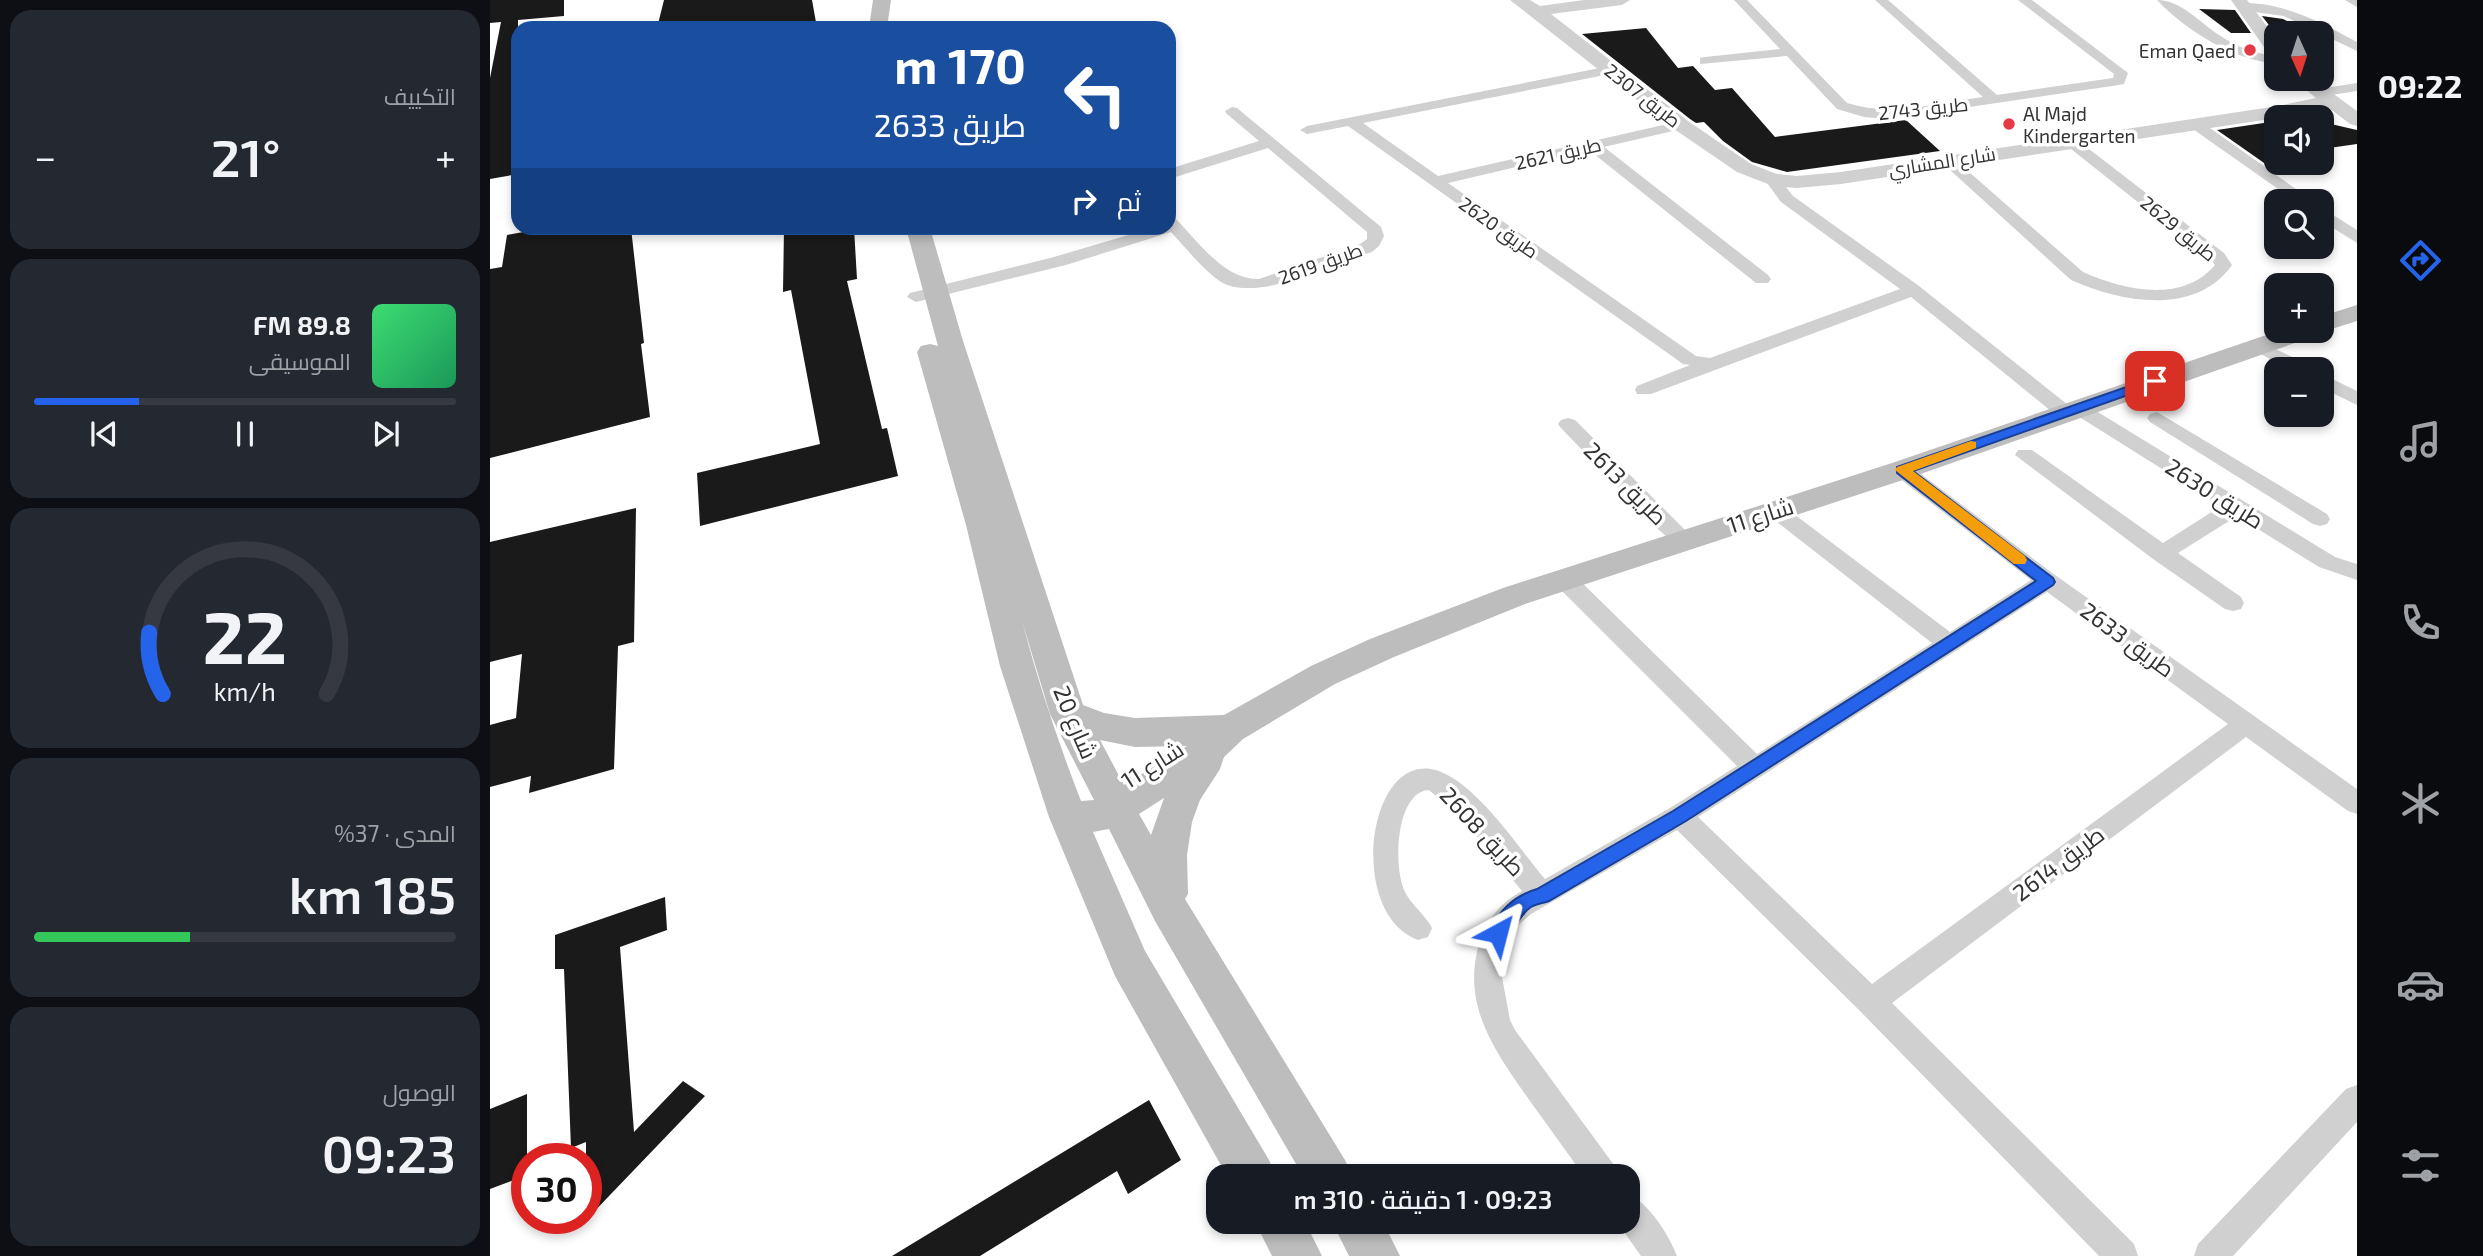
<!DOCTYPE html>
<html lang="ar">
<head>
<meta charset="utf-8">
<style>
  :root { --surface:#171b24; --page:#242831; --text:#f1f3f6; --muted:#9ea1a6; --line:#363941; --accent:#2563eb }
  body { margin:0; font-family:"Exo 2",Cairo,sans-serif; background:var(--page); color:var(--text); direction:rtl; height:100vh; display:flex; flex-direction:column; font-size:26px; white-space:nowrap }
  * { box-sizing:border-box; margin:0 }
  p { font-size:23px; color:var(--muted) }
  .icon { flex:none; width:38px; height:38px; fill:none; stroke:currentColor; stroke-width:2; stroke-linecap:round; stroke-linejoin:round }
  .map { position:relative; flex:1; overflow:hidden; direction:ltr }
  .drawer { display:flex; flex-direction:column; gap:10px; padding:10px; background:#0d0f14; width:490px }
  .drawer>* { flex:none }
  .banner { position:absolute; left:21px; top:21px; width:665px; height:214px; border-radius:21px; box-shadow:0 4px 10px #0003; direction:rtl; background:#1a4fa0; color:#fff; overflow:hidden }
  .needle { width:46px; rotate:177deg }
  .controls { position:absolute; left:1774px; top:21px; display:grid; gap:14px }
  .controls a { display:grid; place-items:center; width:70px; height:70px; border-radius:14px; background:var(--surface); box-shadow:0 4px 10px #0003; font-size:35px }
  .speed { position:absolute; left:21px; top:1143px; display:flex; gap:14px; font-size:35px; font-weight:700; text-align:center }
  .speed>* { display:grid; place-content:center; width:91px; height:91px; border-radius:50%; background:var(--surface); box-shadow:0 4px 10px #0003; line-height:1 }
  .speed .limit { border:10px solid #d22; background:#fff; color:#111 }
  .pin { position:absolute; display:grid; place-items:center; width:60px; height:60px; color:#fff; margin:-30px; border-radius:14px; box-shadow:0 4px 10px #0006 }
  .me { position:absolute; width:77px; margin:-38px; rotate:38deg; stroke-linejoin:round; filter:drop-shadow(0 0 5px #0008) }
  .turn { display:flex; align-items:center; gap:24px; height:147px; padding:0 35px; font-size:32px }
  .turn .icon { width:91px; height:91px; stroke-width:2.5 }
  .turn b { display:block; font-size:49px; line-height:60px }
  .then { display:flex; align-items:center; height:66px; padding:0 35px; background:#0003; gap:14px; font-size:26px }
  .big { font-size:52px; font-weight:600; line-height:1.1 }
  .drawer .tile { flex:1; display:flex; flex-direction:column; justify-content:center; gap:10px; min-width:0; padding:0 24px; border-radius:21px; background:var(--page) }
  .drawer .dial { align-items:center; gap:0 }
  .dial svg { height:182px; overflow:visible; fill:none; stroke:var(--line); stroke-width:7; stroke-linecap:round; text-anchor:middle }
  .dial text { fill:var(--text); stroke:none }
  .song { display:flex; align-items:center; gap:21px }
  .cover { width:84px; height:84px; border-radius:10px; background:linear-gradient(135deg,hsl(140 70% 55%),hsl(150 70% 35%)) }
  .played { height:7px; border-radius:4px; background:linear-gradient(90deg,var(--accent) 25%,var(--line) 25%) }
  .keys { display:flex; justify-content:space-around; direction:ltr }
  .heat { display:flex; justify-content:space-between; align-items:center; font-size:38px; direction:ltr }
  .charge { height:10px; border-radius:5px; background:linear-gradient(90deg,#34c759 37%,var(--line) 0) }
  .trip { position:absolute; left:716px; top:1164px; width:434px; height:70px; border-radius:21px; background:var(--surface); box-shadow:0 4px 10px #0003; font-weight:600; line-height:70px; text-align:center; direction:rtl }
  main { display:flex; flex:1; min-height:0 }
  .dock { display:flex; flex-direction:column; width:126px; justify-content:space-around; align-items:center; background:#090b0e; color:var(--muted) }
  .dock .icon { width:49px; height:49px }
  .dock .selected { color:var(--accent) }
  .dock b { font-size:32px; color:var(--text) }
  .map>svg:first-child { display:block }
  .building { fill:#1a1a1a }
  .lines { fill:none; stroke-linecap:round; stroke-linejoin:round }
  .minor { fill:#d0d0d0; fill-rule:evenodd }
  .tertiary { fill:#d0d0d0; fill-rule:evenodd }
  .secondary { fill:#bdbdbd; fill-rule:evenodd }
  .route { fill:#2563eb; stroke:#184099; stroke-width:2 }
  .slow { fill:#f59e0b }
  .poi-dot { fill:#e63946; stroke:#fff; stroke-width:2.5 }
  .labels { text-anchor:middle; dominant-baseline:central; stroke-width:7; stroke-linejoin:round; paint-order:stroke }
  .far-poi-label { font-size:19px; fill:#333; stroke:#fff; text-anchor:end }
  .far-street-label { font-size:19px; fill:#333; stroke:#fff }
  .street-label { font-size:23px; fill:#333; stroke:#fff }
</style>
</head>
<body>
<main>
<nav class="dock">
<b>09:22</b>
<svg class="icon selected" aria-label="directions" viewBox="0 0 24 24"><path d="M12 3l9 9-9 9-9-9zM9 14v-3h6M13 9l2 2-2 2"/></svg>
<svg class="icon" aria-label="music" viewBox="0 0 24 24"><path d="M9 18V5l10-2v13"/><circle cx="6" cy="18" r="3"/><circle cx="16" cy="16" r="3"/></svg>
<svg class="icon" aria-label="phone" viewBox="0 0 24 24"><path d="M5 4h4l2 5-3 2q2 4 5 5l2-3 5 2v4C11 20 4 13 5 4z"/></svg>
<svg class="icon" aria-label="climate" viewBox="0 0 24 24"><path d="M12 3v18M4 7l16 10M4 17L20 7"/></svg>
<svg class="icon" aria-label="car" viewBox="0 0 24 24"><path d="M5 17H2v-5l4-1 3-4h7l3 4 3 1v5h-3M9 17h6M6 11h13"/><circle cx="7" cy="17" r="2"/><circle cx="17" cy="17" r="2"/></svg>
<svg class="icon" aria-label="filters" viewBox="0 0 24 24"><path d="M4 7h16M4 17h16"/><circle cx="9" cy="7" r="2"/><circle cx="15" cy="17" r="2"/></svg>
</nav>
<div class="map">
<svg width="1867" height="1256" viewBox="0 0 1867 1256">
  <rect width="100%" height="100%" fill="#fff"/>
  <g class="building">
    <polygon points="0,0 74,0 74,16 28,20 28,174 0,179 0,78 11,22 0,23"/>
    <polygon points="174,0 322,0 327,28 239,28 240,24 167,28"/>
    <polygon points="1709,9 1745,10 1761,33 1741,33"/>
    <polygon points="1772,16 1793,19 1822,33 1785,33"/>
    <polygon points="1156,28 1188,68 1203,66 1225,90 1242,88 1285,137 1416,120 1450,151 1297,172 1262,162 1233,141 1214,122 1206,123 1200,119 1092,34"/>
    <polygon points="1787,121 1787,172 1727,130"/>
    <polygon points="1832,122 1867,130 1867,144 1832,149"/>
    <polygon points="56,228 141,228 154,343 151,344 160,417 0,458 0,269 12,267 17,235"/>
    <polygon points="294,228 364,228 367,279 357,281 392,429 397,428 408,476 210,526 207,473 330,444 301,290 293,292"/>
    <polygon points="146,508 144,642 128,646 124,769 39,793 41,776 0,787 0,725 26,718 32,654 0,662 0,542"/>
    <polygon points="175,897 177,930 130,947 144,1132 193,1081 215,1096 96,1220 96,1142 81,1148 74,969 65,969 65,935"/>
    <polygon points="37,1094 37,1175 0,1189 0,1109"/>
    <polygon points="659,1100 691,1160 638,1194 627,1171 490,1256 402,1256"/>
  </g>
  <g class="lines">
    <g class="minor">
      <path d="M1244 0H1257L1357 103C1401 117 1448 103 1493 97L1385 0H1398L1507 95 1623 78 1624 74 1528 0H1542L1638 73 1634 84 1629 85 1398 119 1374 117 1347 109 1297 56 1210 64V58L1215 57 1290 49Z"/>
      <path d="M1667 0C1691 0 1709 22 1729 35 1747 47 1765 54 1787 56V64C1744 60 1696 31 1667 0Z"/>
      <polygon points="1855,0 1867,0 1867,7"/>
      <path d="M1753 3C1796 3 1830 22 1867 42V51L1794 16 1749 10 1747 7Z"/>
      <polygon points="1120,66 1127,70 1125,73 873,123 948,176 1191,121 1196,122 1198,125 1196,128 1114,147 1278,275 1281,279 1278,283 1266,283 1099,150 958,183 1206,356 1220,358 1410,289 1291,202 1275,180 1283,175 1288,177 1303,196 1429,286 1578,405 1586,401 1593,403 1845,557 1867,564 1867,580 1829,567 1747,516 1688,553 1751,597 1754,603 1751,609 1743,611 1735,609 1663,559 1525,455 1528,450 1542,450 1673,543 1731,506 1583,413 1574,418 1567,416 1421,297 1161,394 1147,394 1145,390 1147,386 1200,365 1193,364 858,126 817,134 810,130 817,126"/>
      <polygon points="1867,83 1867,91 1829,97 1822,93 1829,89"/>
      <path d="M742 107 747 108 891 227 894 236 889 246 882 252C845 264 766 303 731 282 713 270 696 248 681 232L576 265 426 302 417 297 420 293 564 257 662 228H679V216L685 218C708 241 734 280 769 279L870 244 877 239V232L778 148 679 179V169L769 141 737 114 735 111Z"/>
      <polygon points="1705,120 1710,121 1823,201 1805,201 1700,127 1698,124"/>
      <path d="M1581 138 1586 139 1734 253 1742 265C1705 317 1630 302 1581 280L1449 160 1452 157H1462L1593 272C1633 290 1692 304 1725 265L1722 261 1576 145 1574 142Z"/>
      <polygon points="1832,208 1867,230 1867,243 1832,221"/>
      <polygon points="1769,341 1819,365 1821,369 1799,369 1763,350 1760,346 1763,342"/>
      <polygon points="1832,374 1867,391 1867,405 1832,388"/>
      <polygon points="1667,412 1837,514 1840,519 1837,524 1830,526 1823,524 1660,422 1657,418 1660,414"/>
      <polygon points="1078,418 1085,420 1205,540 1202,545 1194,547 1186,545 1168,529 1071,428 1068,424 1071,420"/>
      <path d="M1412 463 1419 465 1565 575 1867 789V814L1858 811 1756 737 1402 1003 1644 1244 1648 1256H1609L1371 1012 1187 830 1041 914 1025 928 1014 956 1012 977 1020 1020 1025 1030 1124 1165 1129 1176H1094C1076 1151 1058 1126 1040 1101 1006 1053 971 1006 989 944 996 920 1011 902 1032 891L973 820 939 790C905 792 903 869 915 892 922 906 935 914 942 928L938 937 928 940C851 912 881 727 961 777 997 799 1028 847 1055 879L1180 808 1247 766 1067 586 1064 580 1067 574 1075 572 1083 574 1267 754 1442 643 1278 515 1275 510 1278 505H1292L1460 632 1541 580 1405 475 1402 470 1405 465ZM1557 592 1738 724 1382 984 1208 817Z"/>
      <polygon points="1867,1085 1867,1122 1743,1256 1704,1256 1708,1244 1856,1089"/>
      <path d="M1138 1194C1159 1203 1179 1235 1187 1256H1151L1127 1222H1138Z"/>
    </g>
    <g class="tertiary">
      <polygon points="1020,0 1040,0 1050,6 1094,0 1140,0 1132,5 1061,14 1198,121 1261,164 1287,174 1307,176 1351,172 1788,106 1826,98 1803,79 1823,79 1867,111 1867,126 1860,124 1838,107 1787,118 1351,184 1307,188 1283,186 1247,172 1184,129"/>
      <polygon points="1741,0 1757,0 1787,40 1787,58 1781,57"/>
    </g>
    <g class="secondary">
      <polygon points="383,0 401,0 397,28 379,28"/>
      <path d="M416 228H440L473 341 593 705 614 713 645 718 734 715 821 666 880 639 1013 588 1402 463 1788 331H1826L1822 337 1422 477 1035 604 904 657 845 684 753 739 734 757 730 769 710 800 702 822 697 855 698 894 695 899 855 1160 862 1176H813L665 921 619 829 603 832 655 951 779 1160 786 1176H737L625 976 559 817 510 666 476 525 427 352 431 346 440 344 448 346ZM532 621 560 714 604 800 591 801C568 742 548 682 532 621ZM610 740 645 747 697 746 634 785ZM674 798 661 835 649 814Z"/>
      <polygon points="1867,305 1867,321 1832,332 1828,331 1832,331 1832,316"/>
      <polygon points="765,1222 815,1222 832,1256 782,1256"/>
      <polygon points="842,1222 893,1222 910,1256 859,1256"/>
    </g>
  </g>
  <path class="route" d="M1665 377 1669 378V384L1423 471 1563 578 1565 582 1563 585 1196 821 1059 901C1054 903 1046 904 1041 907 1027 916 1023 937 1008 942L1001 940 998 933C1009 911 1023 896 1047 889L1183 811 1546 581 1407 473V467Z"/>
  <polygon class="slow" points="1481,441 1486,442 1486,448 1423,471 1535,556 1537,560 1535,564 1524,564 1405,470 1407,467"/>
  <g class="poi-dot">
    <circle cx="1760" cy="50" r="7"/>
    <circle cx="1519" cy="124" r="7"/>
  </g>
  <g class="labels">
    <g class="far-poi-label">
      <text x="1746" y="50">Eman Qaed</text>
      <text x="1533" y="113" text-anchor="start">Al Majd<tspan x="1533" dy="22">Kindergarten</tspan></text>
    </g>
    <g class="far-street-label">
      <text transform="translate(1153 95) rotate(38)">طريق 2307</text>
      <text transform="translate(1433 108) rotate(-6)">طريق 2743</text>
      <text transform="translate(1068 153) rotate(-13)">طريق 2621</text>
      <text transform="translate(1452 161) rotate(-9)">شارع المشاري</text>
      <text transform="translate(1009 227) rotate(35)">طريق 2620</text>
      <text transform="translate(1689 228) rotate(39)">طريق 2629</text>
      <text transform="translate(830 263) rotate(-20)">طريق 2619</text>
    </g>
    <g class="street-label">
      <text transform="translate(1136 483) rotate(45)">طريق 2613</text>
      <text transform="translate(1725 493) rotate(32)">طريق 2630</text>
      <text transform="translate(1270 515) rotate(-18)">شارع 11</text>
      <text transform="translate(1638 639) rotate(36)">طريق 2633</text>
      <text transform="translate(586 722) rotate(67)">شارع 20</text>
      <text transform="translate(662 764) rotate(-32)">شارع 11</text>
      <text transform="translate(993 831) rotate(47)">طريق 2608</text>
      <text transform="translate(1568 863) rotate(-37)">طريق 2614</text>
    </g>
  </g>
</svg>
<div class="controls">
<a><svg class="needle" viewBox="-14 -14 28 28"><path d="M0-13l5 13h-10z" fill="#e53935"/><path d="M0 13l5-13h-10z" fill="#9ea1a6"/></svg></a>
<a><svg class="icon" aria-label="sound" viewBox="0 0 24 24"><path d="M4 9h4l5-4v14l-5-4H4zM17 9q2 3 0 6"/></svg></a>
<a><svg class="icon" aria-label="search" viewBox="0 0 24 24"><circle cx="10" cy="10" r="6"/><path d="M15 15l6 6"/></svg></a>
<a>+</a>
<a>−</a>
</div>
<div class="speed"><div class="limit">30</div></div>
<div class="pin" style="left:1665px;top:381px;background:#d93025"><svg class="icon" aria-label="arrive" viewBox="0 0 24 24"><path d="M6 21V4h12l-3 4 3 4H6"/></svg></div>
<svg class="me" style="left:1008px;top:933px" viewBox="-20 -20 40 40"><path d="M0-17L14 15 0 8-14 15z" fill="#2563eb" stroke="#fff" stroke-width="4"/></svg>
<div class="trip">09:23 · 1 دقيقة · 310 m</div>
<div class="banner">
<div class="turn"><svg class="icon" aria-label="left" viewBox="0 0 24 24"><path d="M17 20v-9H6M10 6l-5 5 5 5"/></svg><div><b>170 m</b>طريق 2633</div></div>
<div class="then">ثم<svg class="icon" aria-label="right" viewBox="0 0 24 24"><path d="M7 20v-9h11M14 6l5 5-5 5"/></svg></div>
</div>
</div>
<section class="drawer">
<div class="tile"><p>التكييف</p>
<div class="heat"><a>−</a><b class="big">21°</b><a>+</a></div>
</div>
<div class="tile">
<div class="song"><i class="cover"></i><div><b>89.8 FM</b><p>الموسيقى</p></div></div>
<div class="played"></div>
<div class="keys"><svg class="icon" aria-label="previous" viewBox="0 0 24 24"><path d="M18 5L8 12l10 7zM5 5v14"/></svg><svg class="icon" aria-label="pause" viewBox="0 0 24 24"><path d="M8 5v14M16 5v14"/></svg><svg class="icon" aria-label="next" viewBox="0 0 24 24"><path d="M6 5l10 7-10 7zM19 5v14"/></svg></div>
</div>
<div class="tile dial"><svg viewBox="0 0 100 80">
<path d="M14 69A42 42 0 1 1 86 69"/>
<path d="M14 69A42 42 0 0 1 8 42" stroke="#2563eb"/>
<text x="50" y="56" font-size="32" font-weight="700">22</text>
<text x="50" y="72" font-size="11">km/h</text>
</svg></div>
<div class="tile"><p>المدى · 37%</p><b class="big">185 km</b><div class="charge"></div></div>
<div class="tile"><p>الوصول</p><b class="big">09:23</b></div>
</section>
</main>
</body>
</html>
